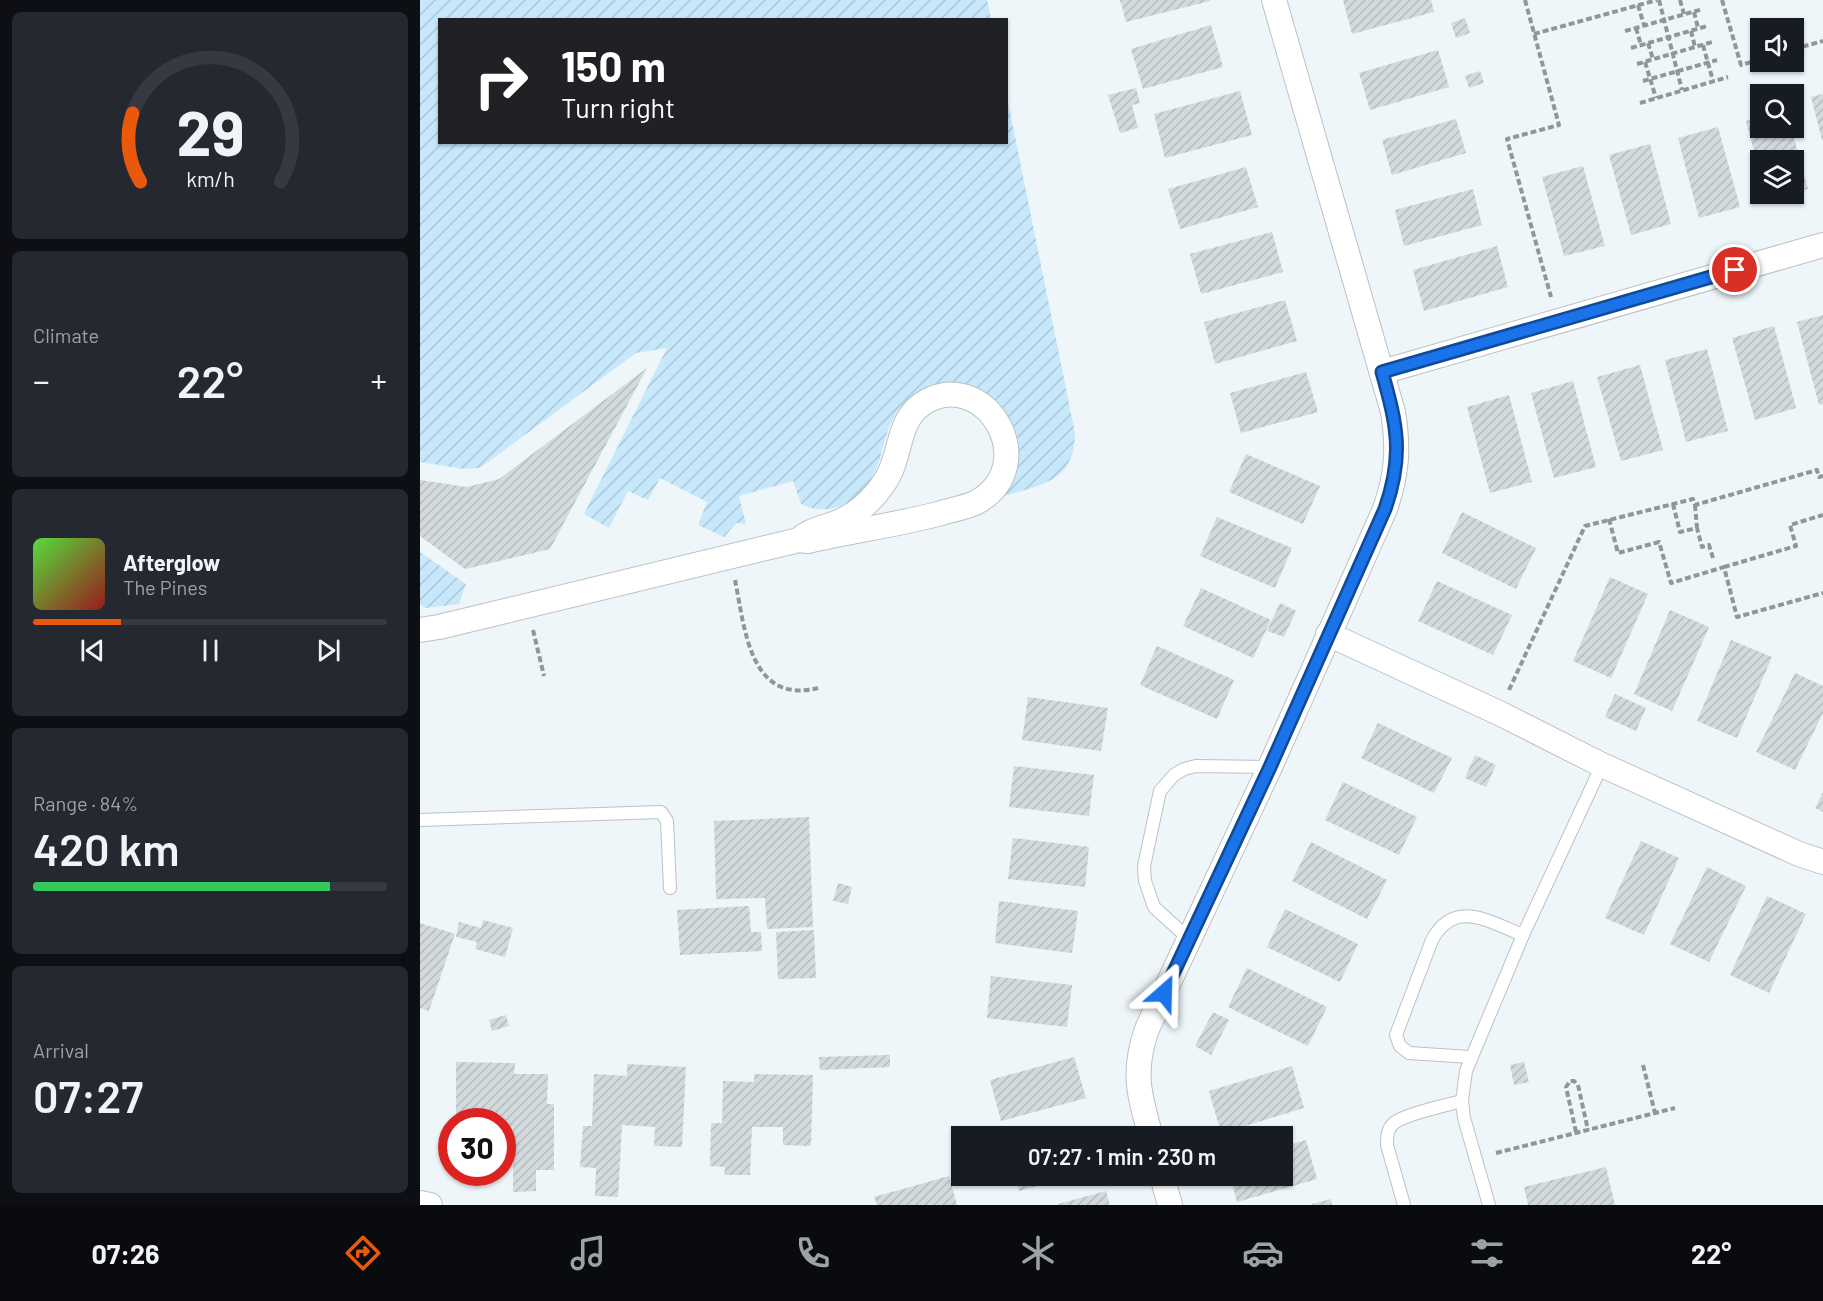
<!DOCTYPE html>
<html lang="en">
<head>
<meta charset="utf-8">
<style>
  :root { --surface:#171b24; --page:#242831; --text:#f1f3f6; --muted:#9ea1a6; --line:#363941; --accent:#ea580c }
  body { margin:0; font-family:Barlow,sans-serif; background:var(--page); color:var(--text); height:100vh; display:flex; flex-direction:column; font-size:22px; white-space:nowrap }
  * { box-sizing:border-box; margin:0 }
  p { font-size:20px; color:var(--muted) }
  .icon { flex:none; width:33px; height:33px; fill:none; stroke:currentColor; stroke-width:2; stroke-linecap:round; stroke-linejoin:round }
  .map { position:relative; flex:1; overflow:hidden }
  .drawer { display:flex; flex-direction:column; gap:12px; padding:12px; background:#0d0f14; width:420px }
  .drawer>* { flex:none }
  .hud { position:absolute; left:18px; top:18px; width:570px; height:126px; border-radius:0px; box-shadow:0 2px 4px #0004; background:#202124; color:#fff; overflow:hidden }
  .fabs { position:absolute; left:1330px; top:18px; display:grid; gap:12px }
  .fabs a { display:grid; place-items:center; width:54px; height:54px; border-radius:0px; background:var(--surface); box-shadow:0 2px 4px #0004; font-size:30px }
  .speed { position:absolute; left:18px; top:1108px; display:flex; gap:12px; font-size:30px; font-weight:700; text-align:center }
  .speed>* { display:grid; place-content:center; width:78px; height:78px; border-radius:50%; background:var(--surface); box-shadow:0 2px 4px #0004; line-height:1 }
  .speed .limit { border:9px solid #d22; background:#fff; color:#111 }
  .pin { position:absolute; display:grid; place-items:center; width:51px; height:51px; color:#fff; margin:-26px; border:3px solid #fff; border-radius:50%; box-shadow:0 2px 6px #0007 }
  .me { position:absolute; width:66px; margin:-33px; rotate:25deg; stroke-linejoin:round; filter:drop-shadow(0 0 4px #0008) }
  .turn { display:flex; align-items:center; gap:21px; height:126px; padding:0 24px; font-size:27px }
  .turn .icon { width:78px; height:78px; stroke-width:2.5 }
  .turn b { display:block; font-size:42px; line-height:51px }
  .big { font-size:45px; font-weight:600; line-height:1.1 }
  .drawer .tile { flex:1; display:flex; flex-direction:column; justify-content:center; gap:9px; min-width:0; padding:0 21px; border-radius:9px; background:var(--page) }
  .drawer .dial { align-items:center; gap:0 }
  .dial svg { height:156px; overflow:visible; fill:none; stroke:var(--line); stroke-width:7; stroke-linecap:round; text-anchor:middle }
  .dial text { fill:var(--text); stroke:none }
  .song { display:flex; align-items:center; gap:18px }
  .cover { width:72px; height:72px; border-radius:9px; background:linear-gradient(135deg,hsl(110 70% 55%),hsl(0 70% 35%)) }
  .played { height:6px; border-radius:3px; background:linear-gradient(90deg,var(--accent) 25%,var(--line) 25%) }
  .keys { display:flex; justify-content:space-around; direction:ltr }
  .heat { display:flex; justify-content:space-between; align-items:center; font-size:33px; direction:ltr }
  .charge { height:9px; border-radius:4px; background:linear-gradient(90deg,#34c759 84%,var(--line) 0) }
  .trip { position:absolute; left:531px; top:1126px; width:342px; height:60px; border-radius:0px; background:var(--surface); box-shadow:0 2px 4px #0004; font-weight:600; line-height:60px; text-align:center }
  .tab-bar { display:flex; height:96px; justify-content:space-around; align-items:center; background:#090b0e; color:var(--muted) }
  .tab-bar .icon { width:42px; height:42px }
  .tab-bar .selected { color:var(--accent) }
  .tab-bar b { font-size:27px; color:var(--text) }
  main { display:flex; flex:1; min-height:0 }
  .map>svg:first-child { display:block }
  .garden { fill:url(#garden-furrows) }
  .building { fill:url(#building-hatch) }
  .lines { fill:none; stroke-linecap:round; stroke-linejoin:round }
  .service-casing { stroke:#bbc1c5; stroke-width:14 }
  .minor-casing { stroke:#bbc1c5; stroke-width:26 }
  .path { stroke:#919699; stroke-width:4; stroke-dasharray:6 3; stroke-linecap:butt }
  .service { stroke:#fff; stroke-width:12 }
  .minor { stroke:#fff; stroke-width:24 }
  .route-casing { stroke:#114b97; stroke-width:15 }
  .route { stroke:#1a73e8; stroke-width:10 }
</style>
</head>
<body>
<main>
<section class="drawer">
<div class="tile dial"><svg viewBox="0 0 100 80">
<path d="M14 69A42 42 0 1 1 86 69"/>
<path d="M14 69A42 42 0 0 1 10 34" stroke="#ea580c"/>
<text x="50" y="56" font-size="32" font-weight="700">29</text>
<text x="50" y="72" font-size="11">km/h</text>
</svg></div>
<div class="tile"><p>Climate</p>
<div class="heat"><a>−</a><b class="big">22°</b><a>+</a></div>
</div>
<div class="tile">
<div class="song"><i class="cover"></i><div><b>Afterglow</b><p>The Pines</p></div></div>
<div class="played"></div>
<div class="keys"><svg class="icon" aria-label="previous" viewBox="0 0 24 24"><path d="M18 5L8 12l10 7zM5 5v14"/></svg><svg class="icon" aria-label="pause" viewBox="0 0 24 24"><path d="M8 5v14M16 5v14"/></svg><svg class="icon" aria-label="next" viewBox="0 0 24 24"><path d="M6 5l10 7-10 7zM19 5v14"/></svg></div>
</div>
<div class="tile"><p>Range · 84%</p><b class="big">420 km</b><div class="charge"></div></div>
<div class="tile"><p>Arrival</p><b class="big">07:27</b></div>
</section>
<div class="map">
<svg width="1403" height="1205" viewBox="0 0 1403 1205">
  <defs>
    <pattern id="garden-furrows" width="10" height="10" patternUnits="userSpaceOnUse" patternTransform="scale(1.5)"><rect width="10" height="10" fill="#c7e8fb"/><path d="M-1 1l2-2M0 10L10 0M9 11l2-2" fill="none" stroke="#abc7d7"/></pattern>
    <pattern id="building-hatch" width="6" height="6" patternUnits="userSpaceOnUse" patternTransform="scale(1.5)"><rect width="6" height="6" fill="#d3dade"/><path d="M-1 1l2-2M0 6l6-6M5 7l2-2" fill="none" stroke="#b5bbbf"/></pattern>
  </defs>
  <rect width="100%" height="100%" fill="#eff6fa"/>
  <g class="garden">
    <path d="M0 0H567L571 19 20 20V142H586L587 97 655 433C655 481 622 485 584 496 598 462 605 456 589 420L495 395C486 402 478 409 473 419 464 435 463 453 456 469 443 500 413 519 381 504L373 481 319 496 326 524 316 523 304 537 278 525 287 502 240 478 228 500 208 491 189 528 164 514 247 348 216 353 60 468 44 469 0 462Z"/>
    <polygon points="0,552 46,584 39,604 5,608 0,604"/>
  </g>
  <g class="building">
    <polygon points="700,0 790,0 790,1 706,22"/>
    <polygon points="923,0 1011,0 1014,12 932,34"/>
    <polygon points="1045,18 1050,33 1036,38 1031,23"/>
    <polygon points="791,25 803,67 723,89 711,49"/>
    <polygon points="1018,50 1029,87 950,110 939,73"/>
    <polygon points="1060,71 1064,83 1049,88 1045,76"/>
    <polygon points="716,88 720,103 712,105 718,128 700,133 688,95"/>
    <polygon points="820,91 832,135 745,158 734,114"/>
    <polygon points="1403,94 1403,140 1402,140 1391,97"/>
    <polygon points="1341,117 1341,128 1371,128 1388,189 1374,193 1374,160 1341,160 1340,174 1326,121"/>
    <polygon points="1036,119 1046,153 972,175 962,140"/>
    <polygon points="1298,127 1320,207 1279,218 1258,138"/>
    <polygon points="1230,144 1251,224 1211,235 1189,155"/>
    <polygon points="1163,166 1185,246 1144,256 1122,177"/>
    <polygon points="826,167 838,207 760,229 748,189"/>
    <polygon points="1053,189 1062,225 984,246 975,210"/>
    <polygon points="1346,194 1370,194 1348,200"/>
    <polygon points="852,232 863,272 781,294 770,254"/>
    <polygon points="1077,246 1088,287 1004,311 993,270"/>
    <polygon points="865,300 877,341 795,364 784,322"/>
    <polygon points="1403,315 1403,404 1399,405 1377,322"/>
    <polygon points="1354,326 1376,408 1335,420 1312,338"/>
    <polygon points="1287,349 1308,431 1266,442 1245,360"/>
    <polygon points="1220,365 1243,450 1201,461 1177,377"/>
    <polygon points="227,368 130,549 45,569 0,536 0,480 47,487 79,479"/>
    <polygon points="886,372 898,412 821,433 810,393"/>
    <polygon points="1153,381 1176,467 1134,478 1111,393"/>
    <polygon points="1089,395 1112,482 1070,493 1047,407"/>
    <polygon points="826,454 900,486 883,524 809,492"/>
    <polygon points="1042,512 1116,548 1096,589 1022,553"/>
    <polygon points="797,517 872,548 855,588 780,556"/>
    <polygon points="1190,577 1228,594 1191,678 1153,661"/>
    <polygon points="1017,581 1092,615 1073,655 998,621"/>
    <polygon points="781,588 851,620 833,658 763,626"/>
    <polygon points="860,603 876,611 864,637 847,631"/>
    <polygon points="1250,610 1289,627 1252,711 1214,694"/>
    <polygon points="1311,640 1352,657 1317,738 1277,721"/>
    <polygon points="737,646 814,680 797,719 720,685"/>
    <polygon points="1375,673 1403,686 1403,713 1375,770 1336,752"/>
    <polygon points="1195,694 1226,708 1216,731 1185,717"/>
    <polygon points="608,697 688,708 681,751 602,740"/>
    <polygon points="958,723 1032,758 1014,793 941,758"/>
    <polygon points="1055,755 1076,765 1066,787 1045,778"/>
    <polygon points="594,766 674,775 669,816 589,807"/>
    <polygon points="923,782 997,817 979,855 905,820"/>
    <polygon points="1403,792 1403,812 1395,808"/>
    <polygon points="389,817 393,927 347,929 345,898 296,899 294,821"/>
    <polygon points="593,838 669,847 665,887 588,879"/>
    <polygon points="1221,841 1259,858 1224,935 1185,918"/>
    <polygon points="891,842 967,880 947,919 872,881"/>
    <polygon points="1287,867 1326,886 1289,962 1250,944"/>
    <polygon points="418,883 432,887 428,904 413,901"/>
    <polygon points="1347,896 1386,914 1349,993 1310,975"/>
    <polygon points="579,901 658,911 652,953 575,943"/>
    <polygon points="329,906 331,932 341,932 342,951 260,955 257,910"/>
    <polygon points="865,909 938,944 920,982 847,947"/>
    <polygon points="63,920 93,928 85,957 55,949 57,942 36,937 39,922 61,928"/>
    <polygon points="0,923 35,934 9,1011 0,1008"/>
    <polygon points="394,930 396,978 358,979 356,932"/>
    <polygon points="827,968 907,1007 888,1046 808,1007"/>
    <polygon points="571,976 652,985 647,1027 567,1018"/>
    <polygon points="793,1012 809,1020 791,1055 775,1046"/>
    <polygon points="86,1015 89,1026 72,1031 69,1020"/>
    <polygon points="470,1055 470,1067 400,1070 399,1057"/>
    <polygon points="654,1057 666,1098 581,1121 570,1080"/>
    <polygon points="36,1062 95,1063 94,1074 128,1074 127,1104 134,1104 134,1170 116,1170 116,1191 93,1192 93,1127 82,1127 82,1122 36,1122"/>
    <polygon points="1104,1062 1109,1082 1094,1085 1090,1065"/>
    <polygon points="207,1064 266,1067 262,1147 234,1146 235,1127 202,1125 198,1197 175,1196 176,1168 160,1167 163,1126 172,1126 174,1074 207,1076"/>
    <polygon points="872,1066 884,1108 801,1133 789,1091"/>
    <polygon points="334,1074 393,1075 391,1146 363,1145 363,1127 332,1127 330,1175 304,1175 305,1167 290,1166 291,1123 302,1123 303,1081 334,1082"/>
    <polygon points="663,1131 664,1137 643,1137 643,1136"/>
    <polygon points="886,1140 897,1179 817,1202 810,1176 862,1176 862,1147"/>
    <polygon points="1186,1167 1195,1205 1108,1205 1104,1187"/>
    <polygon points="529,1176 537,1205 457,1205 454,1197"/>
    <polygon points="595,1176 650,1176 650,1177 599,1191"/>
    <polygon points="686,1191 690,1205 638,1205 638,1204"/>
    <polygon points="911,1199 912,1205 892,1205 892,1204"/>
  </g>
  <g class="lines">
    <defs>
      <g id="service">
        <polyline points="0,820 241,812 247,821 250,888"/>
        <polyline points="769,939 734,907 725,881 724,866 740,791 754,775 764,769 776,766 850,767"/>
        <path d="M1050 1057 989 1053 980 1046 976 1035 1012 940C1035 898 1069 922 1103 935"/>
        <path d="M984 1205 967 1145C967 1137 967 1129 974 1123 985 1114 1027 1105 1042 1101"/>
        <polyline points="1069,1205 1044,1118 1042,1101 1046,1071 1103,935 1182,765"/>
      </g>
      <g id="minor">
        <polyline points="962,372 1403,245"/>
        <path d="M0 630 19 627 379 540 388 541C431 531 475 525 518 514 530 510 545 508 557 502 622 465 567 369 507 401 475 418 483 457 464 483 452 501 436 515 416 523 403 528 389 530 379 540"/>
        <polyline points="908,634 1079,713 1182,765 1379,854 1403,862"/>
        <path d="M731 1137C719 1094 712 1072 727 1029L850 767 965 509C977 474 979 449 973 412L854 0"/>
        <polyline points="742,1176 750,1205"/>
        <polyline points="0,1203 10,1205"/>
      </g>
    </defs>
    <use href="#service" class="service-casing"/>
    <use href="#minor" class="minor-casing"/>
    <g class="path">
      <polyline points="1105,0 1139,125 1087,139 1131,297"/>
      <polyline points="1239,0 1262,90"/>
      <polyline points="1260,0 1264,14"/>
      <polyline points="1302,0 1321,65 1341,59"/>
      <polyline points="1218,5 1224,25"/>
      <polyline points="1274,12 1278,28"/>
      <polyline points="1216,28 1221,45"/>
      <polyline points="1205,31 1283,9"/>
      <polyline points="1271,31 1275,47"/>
      <polyline points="1114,34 1237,0"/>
      <polyline points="1228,43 1233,59"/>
      <polyline points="1283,45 1293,81"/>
      <polyline points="1211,48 1287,26"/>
      <polyline points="1374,49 1403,41"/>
      <polyline points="1225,62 1236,98"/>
      <polyline points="1217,64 1292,42"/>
      <polyline points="1223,81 1297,60"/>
      <polyline points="1220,103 1308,77"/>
      <polyline points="1253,504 1260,532 1277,528 1282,547 1289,545 1293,558"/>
      <polyline points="1275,505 1277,528"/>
      <polyline points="1189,519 1198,553 1239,542 1251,583 1304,567 1317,617 1403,593"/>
      <polyline points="1304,567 1376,546 1370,525 1403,515"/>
      <path d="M315 580C325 628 329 705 398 688"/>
      <polyline points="113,630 124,676"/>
      <polyline points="1089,690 1165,526 1273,499 1275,505 1397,470 1399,477 1403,476"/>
      <polyline points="1223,1065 1235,1113"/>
      <polyline points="1156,1132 1146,1087 1150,1081 1154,1081 1158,1085 1168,1130"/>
      <polyline points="1076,1153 1255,1108"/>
    </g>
    <use href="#service" class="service"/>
    <use href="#minor" class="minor"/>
  </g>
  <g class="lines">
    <defs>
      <path id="route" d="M744 993 850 767 965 509C984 455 977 425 962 372L1315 270"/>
    </defs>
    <use href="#route" class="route-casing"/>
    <use href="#route" class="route"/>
  </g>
</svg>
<div class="fabs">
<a><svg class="icon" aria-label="sound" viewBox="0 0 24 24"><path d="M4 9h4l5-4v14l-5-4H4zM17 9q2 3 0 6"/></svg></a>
<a><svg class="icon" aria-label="search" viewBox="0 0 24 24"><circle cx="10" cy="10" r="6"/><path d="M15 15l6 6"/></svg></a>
<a><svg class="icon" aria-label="layers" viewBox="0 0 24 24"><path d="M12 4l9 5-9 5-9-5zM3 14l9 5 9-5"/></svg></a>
</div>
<div class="speed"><div class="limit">30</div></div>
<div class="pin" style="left:1315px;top:270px;background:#d93025"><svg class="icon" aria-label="arrive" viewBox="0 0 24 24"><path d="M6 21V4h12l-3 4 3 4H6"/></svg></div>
<svg class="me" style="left:744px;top:993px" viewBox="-20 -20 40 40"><path d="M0-17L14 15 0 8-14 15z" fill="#1a73e8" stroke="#fff" stroke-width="4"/></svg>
<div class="trip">07:27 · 1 min · 230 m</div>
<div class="hud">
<div class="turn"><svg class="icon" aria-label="right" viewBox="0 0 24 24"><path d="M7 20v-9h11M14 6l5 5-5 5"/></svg><div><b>150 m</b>Turn right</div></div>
</div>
</div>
</main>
<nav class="tab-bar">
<b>07:26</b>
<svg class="icon selected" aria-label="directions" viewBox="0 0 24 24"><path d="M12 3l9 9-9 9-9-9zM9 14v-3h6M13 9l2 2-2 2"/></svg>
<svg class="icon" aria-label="music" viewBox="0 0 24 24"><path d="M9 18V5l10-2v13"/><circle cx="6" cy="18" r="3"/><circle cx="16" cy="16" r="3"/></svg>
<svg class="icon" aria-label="phone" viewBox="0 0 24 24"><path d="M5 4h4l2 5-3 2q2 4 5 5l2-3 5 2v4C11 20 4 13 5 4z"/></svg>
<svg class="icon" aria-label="climate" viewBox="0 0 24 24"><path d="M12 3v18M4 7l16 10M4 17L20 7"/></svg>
<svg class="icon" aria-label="car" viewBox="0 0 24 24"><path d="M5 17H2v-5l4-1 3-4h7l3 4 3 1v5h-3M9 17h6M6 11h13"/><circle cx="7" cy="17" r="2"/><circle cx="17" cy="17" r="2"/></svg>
<svg class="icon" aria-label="filters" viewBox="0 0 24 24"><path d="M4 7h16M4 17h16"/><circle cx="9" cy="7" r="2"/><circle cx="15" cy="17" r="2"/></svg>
<b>22°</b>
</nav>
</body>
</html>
